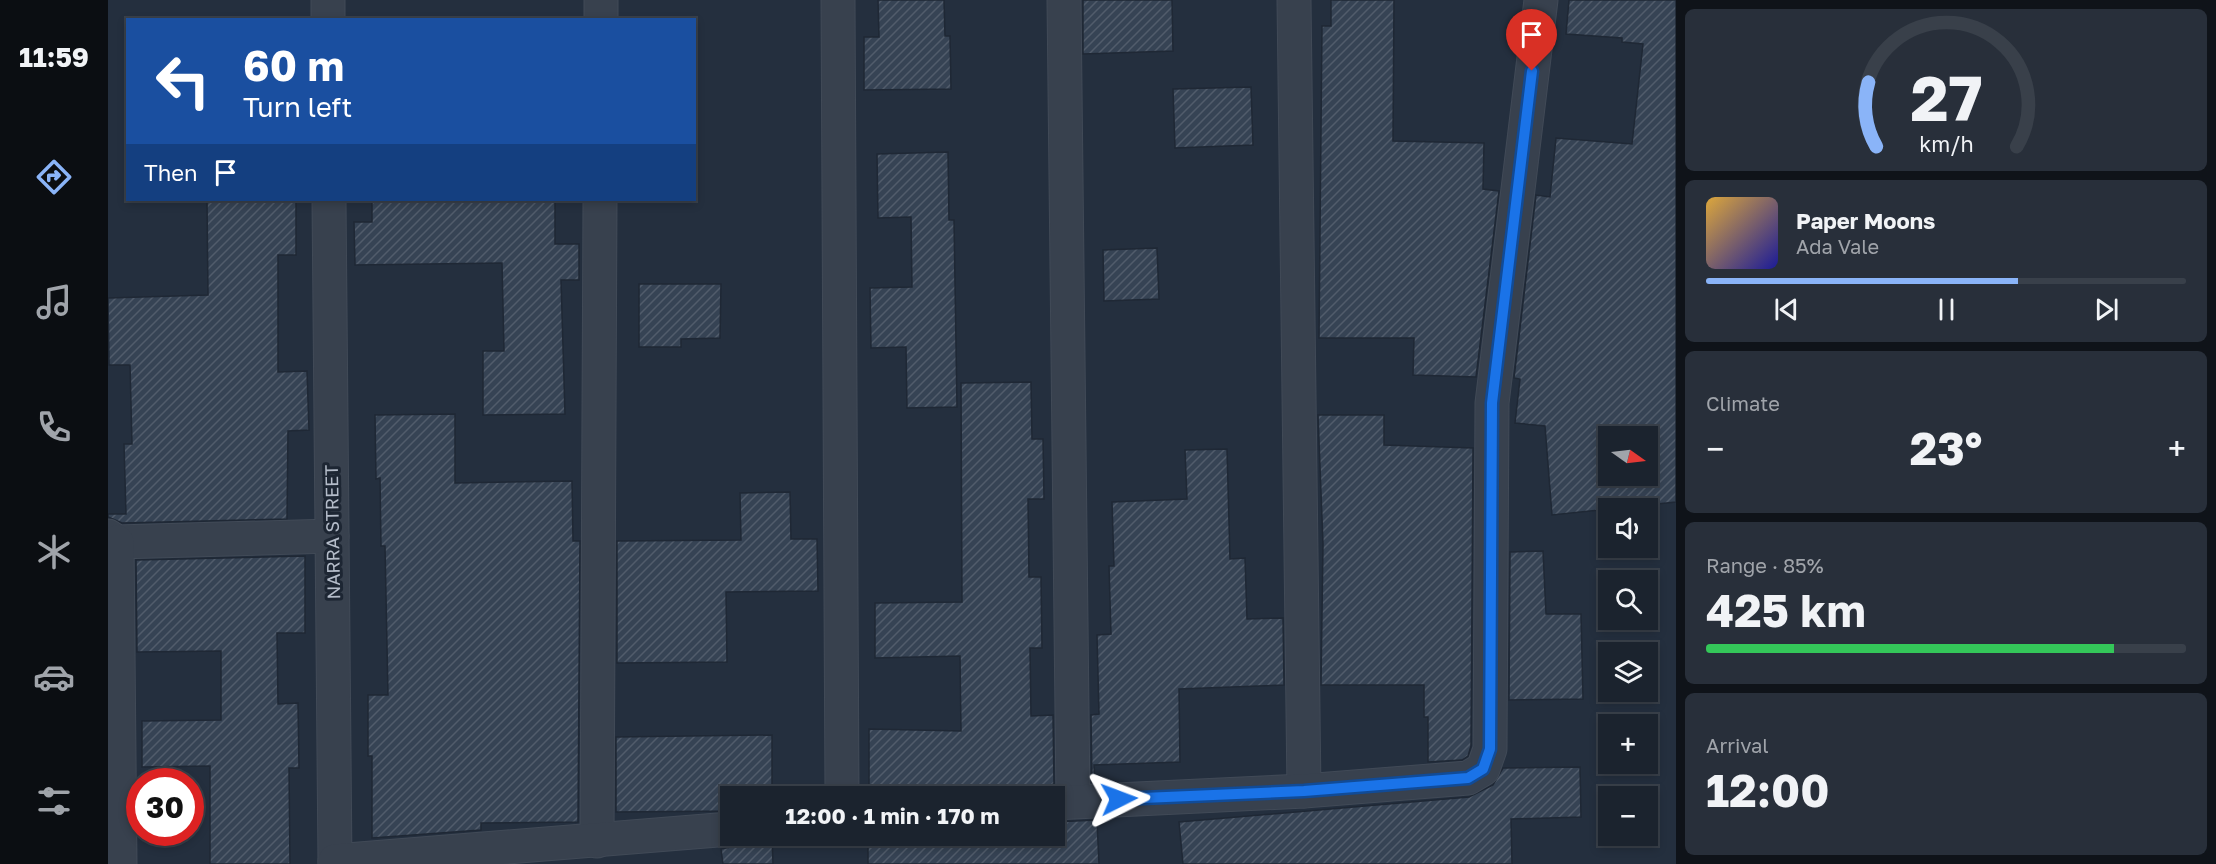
<!DOCTYPE html>
<html lang="en">
<head>
<meta charset="utf-8">
<style>
  :root { --surface:#1b232e; --page:#282f3a; --text:#f1f3f6; --muted:#a0a4aa; --line:#39404a; --accent:#8ab4f8 }
  body { margin:0; font-family:"Golos Text",sans-serif; background:var(--page); color:var(--text); height:100vh; display:flex; flex-direction:column; font-size:22px; white-space:nowrap }
  * { box-sizing:border-box; margin:0 }
  p { font-size:20px; color:var(--muted) }
  .icon { flex:none; width:33px; height:33px; fill:none; stroke:currentColor; stroke-width:2; stroke-linecap:round; stroke-linejoin:round }
  .map { position:relative; flex:1; overflow:hidden }
  .drawer { display:flex; flex-direction:column; gap:9px; padding:9px; background:#0f1319; width:540px }
  .drawer>* { flex:none }
  .hud { position:absolute; left:18px; top:18px; width:570px; height:183px; border-radius:0px; box-shadow:0 3px 9px #0003,0 0 0 2px var(--line); background:#1a4fa0; color:#fff; overflow:hidden }
  .needle { width:39px; rotate:104deg }
  .buttons { position:absolute; left:1490px; top:426px; display:grid; gap:12px }
  .buttons a { display:grid; place-items:center; width:60px; height:60px; border-radius:0px; background:var(--surface); box-shadow:0 3px 9px #0003,0 0 0 2px var(--line); font-size:30px }
  .speed { position:absolute; left:18px; top:768px; display:flex; gap:12px; font-size:30px; font-weight:700; text-align:center }
  .speed>* { display:grid; place-content:center; width:78px; height:78px; border-radius:50%; background:var(--surface); box-shadow:0 3px 9px #0003,0 0 0 2px var(--line); line-height:1 }
  .speed .limit { border:9px solid #d22; background:#fff; color:#111 }
  .pin { position:absolute; display:grid; place-items:center; width:51px; height:51px; color:#fff; margin:-62px -26px; border-radius:50% 50% 50% 0; rotate:-45deg; box-shadow:0 0 6px #0007 }
  .pin .icon { rotate:45deg }
  .me { position:absolute; width:66px; margin:-33px; rotate:87deg; stroke-linejoin:round; filter:drop-shadow(0 0 4px #0008) }
  .turn { display:flex; align-items:center; gap:21px; height:126px; padding:0 18px; font-size:27px }
  .turn .icon { width:78px; height:78px; stroke-width:2.5 }
  .turn b { display:block; font-size:42px; line-height:51px }
  .then { display:flex; align-items:center; height:57px; padding:0 18px; background:#0003; gap:12px; font-size:22px }
  .big { font-size:45px; font-weight:700; line-height:1.1 }
  .drawer .tile { flex:1; display:flex; flex-direction:column; justify-content:center; gap:9px; min-width:0; padding:0 21px; border-radius:9px; background:var(--page) }
  .drawer .dial { align-items:center; gap:0 }
  .dial svg { height:156px; overflow:visible; fill:none; stroke:var(--line); stroke-width:7; stroke-linecap:round; text-anchor:middle }
  .dial text { fill:var(--text); stroke:none }
  .song { display:flex; align-items:center; gap:18px }
  .cover { width:72px; height:72px; border-radius:9px; background:linear-gradient(135deg,hsl(40 70% 55%),hsl(240 70% 35%)) }
  .played { height:6px; border-radius:3px; background:linear-gradient(90deg,var(--accent) 65%,var(--line) 65%) }
  .keys { display:flex; justify-content:space-around; direction:ltr }
  .heat { display:flex; justify-content:space-between; align-items:center; font-size:33px; direction:ltr }
  .charge { height:9px; border-radius:4px; background:linear-gradient(90deg,#34c759 85%,var(--line) 0) }
  .trip { position:absolute; left:612px; top:786px; width:345px; height:60px; border-radius:0px; background:var(--surface); box-shadow:0 3px 9px #0003,0 0 0 2px var(--line); font-weight:700; line-height:60px; text-align:center }
  main { display:flex; flex:1; min-height:0 }
  .dock { display:flex; flex-direction:column; width:108px; justify-content:space-around; align-items:center; background:#0b0e12; color:var(--muted) }
  .dock .icon { width:42px; height:42px }
  .dock .on { color:var(--accent) }
  .dock b { font-size:27px; color:var(--text) }
  .map>svg:first-child { display:block }
  .building { fill:url(#building-hatch); stroke:#1f2835; stroke-width:1.5; fill-rule:evenodd }
  .lines { fill:none; stroke-linecap:round; stroke-linejoin:round }
  .minor-casing { stroke:#414a57; stroke-width:35 }
  .minor { stroke:#38414e; stroke-width:33 }
  .route-casing { stroke:#114b97; stroke-width:15 }
  .route { stroke:#1a73e8; stroke-width:10 }
  .labels { text-anchor:middle; dominant-baseline:central; stroke-width:6; stroke-linejoin:round; paint-order:stroke }
  .street-label { font-size:18px; fill:#b4bcc9; stroke:#1d2633 }
</style>
</head>
<body>
<main>
<nav class="dock">
<b>11:59</b>
<svg class="icon on" aria-label="directions" viewBox="0 0 24 24"><path d="M12 3l9 9-9 9-9-9zM9 14v-3h6M13 9l2 2-2 2"/></svg>
<svg class="icon" aria-label="music" viewBox="0 0 24 24"><path d="M9 18V5l10-2v13"/><circle cx="6" cy="18" r="3"/><circle cx="16" cy="16" r="3"/></svg>
<svg class="icon" aria-label="phone" viewBox="0 0 24 24"><path d="M5 4h4l2 5-3 2q2 4 5 5l2-3 5 2v4C11 20 4 13 5 4z"/></svg>
<svg class="icon" aria-label="climate" viewBox="0 0 24 24"><path d="M12 3v18M4 7l16 10M4 17L20 7"/></svg>
<svg class="icon" aria-label="car" viewBox="0 0 24 24"><path d="M5 17H2v-5l4-1 3-4h7l3 4 3 1v5h-3M9 17h6M6 11h13"/><circle cx="7" cy="17" r="2"/><circle cx="17" cy="17" r="2"/></svg>
<svg class="icon" aria-label="filters" viewBox="0 0 24 24"><path d="M4 7h16M4 17h16"/><circle cx="9" cy="7" r="2"/><circle cx="15" cy="17" r="2"/></svg>
</nav>
<div class="map">
<svg width="1568" height="864" viewBox="0 0 1568 864">
  <defs>
    <pattern id="building-hatch" width="6" height="6" patternUnits="userSpaceOnUse" patternTransform="scale(1.5)"><rect width="6" height="6" fill="#364354"/><path d="M-1 1l2-2M0 6l6-6M5 7l2-2" fill="none" stroke="#515c6b"/></pattern>
  </defs>
  <rect width="100%" height="100%" fill="#242f3e"/>
  <g class="building">
    <polygon points="770,0 836,0 837,36 842,36 843,89 756,90 756,37 771,37"/>
    <polygon points="975,0 1064,0 1065,51 975,54"/>
    <polygon points="1223,0 1286,0 1285,141 1376,143 1375,189 1391,191 1368,377 1305,375 1306,338 1211,338 1214,26 1223,26"/>
    <path d="M1461 0H1568V502L1444 515 1437 426 1407 423 1412 379 1406 378 1428 195 1442 197 1448 138 1524 144 1535 44 1514 42V38L1458 34ZM1500 436H1539V476H1500Z"/>
    <polygon points="1143,87 1145,145 1067,148 1065,89"/>
    <polygon points="840,152 841,220 846,220 849,407 799,408 798,347 763,348 762,288 804,287 803,217 770,218 769,154"/>
    <polygon points="99,200 188,200 188,255 170,255 170,372 199,371 201,430 180,431 179,519 14,523 0,517 0,514 18,514 16,444 24,444 22,365 1,365 0,298 100,295"/>
    <polygon points="264,200 447,200 447,244 471,244 471,280 453,280 457,414 375,415 375,351 396,351 394,263 247,265 246,222 264,222"/>
    <polygon points="1049,248 1051,299 996,301 995,250"/>
    <polygon points="531,284 613,284 612,338 573,339 573,347 531,347"/>
    <polygon points="923,382 924,439 935,439 936,499 920,499 921,577 933,577 934,648 922,648 923,716 945,715 946,784 935,788 929,796 761,796 761,729 853,731 852,656 767,658 767,603 854,602 853,383"/>
    <polygon points="347,414 347,483 464,481 465,541 472,541 470,822 373,823 373,830 264,838 264,756 260,756 260,695 280,695 277,546 273,546 272,478 268,479 267,415"/>
    <polygon points="1210,415 1276,415 1276,445 1365,448 1363,746 1360,756 1354,760 1320,762 1320,717 1316,717 1316,685 1213,685 1215,544"/>
    <polygon points="1119,449 1122,559 1137,558 1139,619 1175,618 1176,685 1071,689 1072,762 986,765 987,782 984,782 983,715 991,714 989,635 1003,634 1001,566 1006,566 1004,502 1079,499 1077,450"/>
    <polygon points="682,492 683,539 709,539 710,591 618,592 619,662 509,663 509,541 633,540 632,493"/>
    <polygon points="1435,551 1438,614 1473,614 1475,699 1401,700 1402,552"/>
    <polygon points="197,556 197,633 169,633 170,704 190,703 191,768 181,768 182,864 102,864 102,766 34,767 34,721 113,720 113,651 29,652 28,560"/>
    <polygon points="664,735 664,796 622,796 622,811 508,812 508,737"/>
    <polygon points="1472,767 1473,817 1403,819 1404,864 1075,864 1071,822 1361,797 1385,785 1395,768"/>
    <polygon points="989,820 991,864 760,864 760,836 946,836 946,822"/>
    <polygon points="639,836 664,836 665,864 615,864 613,849 632,845"/>
  </g>
  <g class="lines">
    <defs>
      <g id="minor">
        <polyline points="220,0 220,20"/>
        <polyline points="730,0 734,796"/>
        <polyline points="956,0 965,801"/>
        <polyline points="1186,0 1196,791"/>
        <polyline points="493,20 493,0"/>
        <polyline points="221,200 227,864"/>
        <polyline points="0,536 9,542 224,536"/>
        <polyline points="9,542 12,864"/>
        <polyline points="946,803 1196,791 1360,778 1375,769 1382,749 1384,403 1433,0"/>
        <polyline points="489,841 492,200"/>
        <polyline points="227,861 622,829"/>
      </g>
    </defs>
    <use href="#minor" class="minor-casing"/>
    <use href="#minor" class="minor"/>
  </g>
  <g class="lines">
    <defs>
      <polyline id="route" points="1011,799 1196,791 1360,778 1375,769 1382,749 1384,403 1424,71"/>
    </defs>
    <use href="#route" class="route-casing"/>
    <use href="#route" class="route"/>
  </g>
  <g class="labels">
    <g class="street-label">
      <text transform="translate(224 532) rotate(-91)">NARRA STREET</text>
    </g>
  </g>
</svg>
<div class="buttons">
<a><svg class="needle" viewBox="-14 -14 28 28"><path d="M0-13l5 13h-10z" fill="#e53935"/><path d="M0 13l5-13h-10z" fill="#a0a4aa"/></svg></a>
<a><svg class="icon" aria-label="sound" viewBox="0 0 24 24"><path d="M4 9h4l5-4v14l-5-4H4zM17 9q2 3 0 6"/></svg></a>
<a><svg class="icon" aria-label="search" viewBox="0 0 24 24"><circle cx="10" cy="10" r="6"/><path d="M15 15l6 6"/></svg></a>
<a><svg class="icon" aria-label="layers" viewBox="0 0 24 24"><path d="M12 4l9 5-9 5-9-5zM3 14l9 5 9-5"/></svg></a>
<a>+</a>
<a>−</a>
</div>
<div class="speed"><div class="limit">30</div></div>
<div class="pin" style="left:1424px;top:71px;background:#d93025"><svg class="icon" aria-label="arrive" viewBox="0 0 24 24"><path d="M6 21V4h12l-3 4 3 4H6"/></svg></div>
<svg class="me" style="left:1011px;top:799px" viewBox="-20 -20 40 40"><path d="M0-17L14 15 0 8-14 15z" fill="#1a73e8" stroke="#fff" stroke-width="4"/></svg>
<div class="trip">12:00 · 1 min · 170 m</div>
<div class="hud">
<div class="turn"><svg class="icon" aria-label="left" viewBox="0 0 24 24"><path d="M17 20v-9H6M10 6l-5 5 5 5"/></svg><div><b>60 m</b>Turn left</div></div>
<div class="then">Then<svg class="icon" aria-label="arrive" viewBox="0 0 24 24"><path d="M6 21V4h12l-3 4 3 4H6"/></svg></div>
</div>
</div>
<section class="drawer">
<div class="tile dial"><svg viewBox="0 0 100 80">
<path d="M14 69A42 42 0 1 1 86 69"/>
<path d="M14 69A42 42 0 0 1 10 36" stroke="#8ab4f8"/>
<text x="50" y="56" font-size="32" font-weight="700">27</text>
<text x="50" y="72" font-size="11">km/h</text>
</svg></div>
<div class="tile">
<div class="song"><i class="cover"></i><div><b>Paper Moons</b><p>Ada Vale</p></div></div>
<div class="played"></div>
<div class="keys"><svg class="icon" aria-label="previous" viewBox="0 0 24 24"><path d="M18 5L8 12l10 7zM5 5v14"/></svg><svg class="icon" aria-label="pause" viewBox="0 0 24 24"><path d="M8 5v14M16 5v14"/></svg><svg class="icon" aria-label="next" viewBox="0 0 24 24"><path d="M6 5l10 7-10 7zM19 5v14"/></svg></div>
</div>
<div class="tile"><p>Climate</p>
<div class="heat"><a>−</a><b class="big">23°</b><a>+</a></div>
</div>
<div class="tile"><p>Range · 85%</p><b class="big">425 km</b><div class="charge"></div></div>
<div class="tile"><p>Arrival</p><b class="big">12:00</b></div>
</section>
</main>
</body>
</html>
